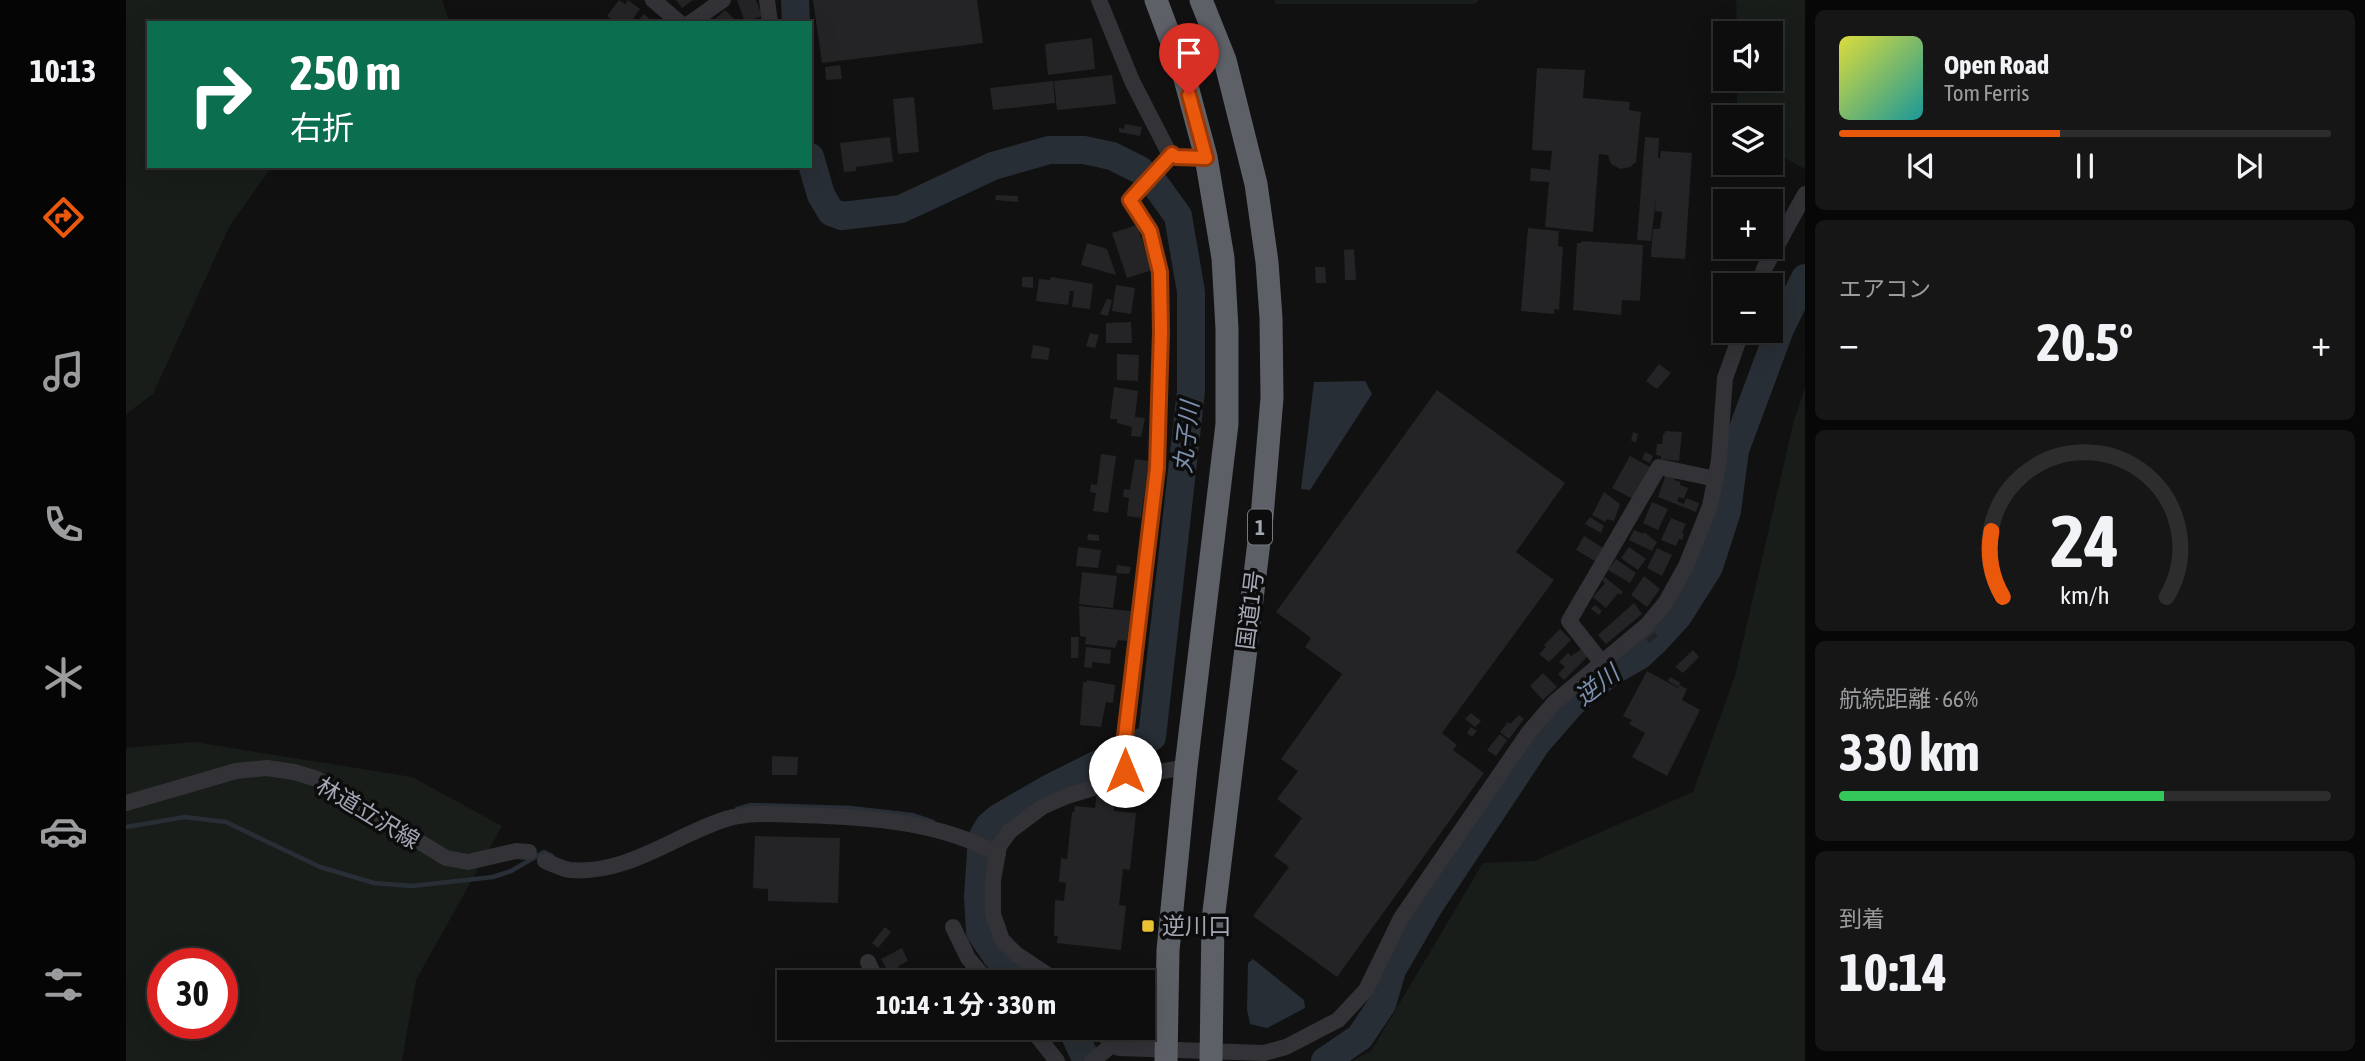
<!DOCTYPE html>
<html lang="ja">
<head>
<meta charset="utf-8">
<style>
  :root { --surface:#0d0d0e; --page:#161617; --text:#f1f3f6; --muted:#9a9c9e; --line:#2d2d2e; --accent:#ea580c }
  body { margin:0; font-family:"Asap Condensed","Noto Sans JP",sans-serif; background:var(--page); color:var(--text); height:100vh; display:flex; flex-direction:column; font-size:26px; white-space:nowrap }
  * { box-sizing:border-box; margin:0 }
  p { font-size:23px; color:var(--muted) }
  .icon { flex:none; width:38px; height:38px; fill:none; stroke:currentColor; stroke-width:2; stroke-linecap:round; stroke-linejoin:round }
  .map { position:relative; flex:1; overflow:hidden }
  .panel { display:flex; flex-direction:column; gap:10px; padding:10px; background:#070708; width:560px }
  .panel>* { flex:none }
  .hud { position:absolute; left:21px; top:21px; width:665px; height:147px; border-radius:0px; box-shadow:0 7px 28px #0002,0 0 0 2px var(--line); background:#0b6e4f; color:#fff; overflow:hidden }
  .buttons { position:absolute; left:1587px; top:21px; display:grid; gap:14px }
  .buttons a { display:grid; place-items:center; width:70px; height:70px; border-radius:0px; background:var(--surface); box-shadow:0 7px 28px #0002,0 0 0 2px var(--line); font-size:35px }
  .speed { position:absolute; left:21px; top:948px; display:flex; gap:14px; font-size:35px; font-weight:700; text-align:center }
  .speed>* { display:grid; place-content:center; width:91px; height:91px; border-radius:50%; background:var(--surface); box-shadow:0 7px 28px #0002,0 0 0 2px var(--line); line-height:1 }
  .speed .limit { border:10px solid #d22; background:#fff; color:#111 }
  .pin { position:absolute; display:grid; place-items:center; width:60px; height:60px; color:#fff; margin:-72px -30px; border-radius:50% 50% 50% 0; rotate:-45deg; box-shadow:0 0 7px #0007 }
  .pin .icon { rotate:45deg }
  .me { position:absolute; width:77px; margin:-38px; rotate:0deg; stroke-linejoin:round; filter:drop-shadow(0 0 5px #0008) }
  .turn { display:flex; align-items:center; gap:24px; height:147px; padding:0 28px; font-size:32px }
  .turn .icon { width:91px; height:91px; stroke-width:2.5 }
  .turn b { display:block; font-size:49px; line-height:60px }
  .big { font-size:52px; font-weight:700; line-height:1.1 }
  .panel .card { flex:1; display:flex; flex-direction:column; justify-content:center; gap:10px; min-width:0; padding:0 24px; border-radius:10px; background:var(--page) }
  .panel .dial { align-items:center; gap:0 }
  .dial svg { height:182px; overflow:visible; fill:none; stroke:var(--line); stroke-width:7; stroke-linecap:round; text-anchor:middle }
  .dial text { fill:var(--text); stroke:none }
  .song { display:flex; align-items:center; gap:21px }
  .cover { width:84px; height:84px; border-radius:10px; background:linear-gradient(135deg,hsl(60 70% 55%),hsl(180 70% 35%)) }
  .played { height:7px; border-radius:4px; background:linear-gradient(90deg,var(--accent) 45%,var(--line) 45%) }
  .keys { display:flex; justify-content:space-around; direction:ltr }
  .heat { display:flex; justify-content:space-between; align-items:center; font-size:38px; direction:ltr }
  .charge { height:10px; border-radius:5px; background:linear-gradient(90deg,#34c759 66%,var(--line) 0) }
  .trip { position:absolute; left:651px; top:970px; width:378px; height:70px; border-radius:0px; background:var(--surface); box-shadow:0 7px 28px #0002,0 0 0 2px var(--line); font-weight:700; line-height:70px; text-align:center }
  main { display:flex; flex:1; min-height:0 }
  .dock { display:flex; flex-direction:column; width:126px; justify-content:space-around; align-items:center; background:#050506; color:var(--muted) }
  .dock .icon { width:49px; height:49px }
  .dock .selected { color:var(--accent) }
  .dock b { font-size:32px; color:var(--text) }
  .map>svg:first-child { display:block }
  .green { fill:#181d19; fill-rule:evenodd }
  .water { fill:#282e35 }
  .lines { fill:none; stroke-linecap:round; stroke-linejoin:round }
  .stream { stroke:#282e35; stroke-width:4.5 }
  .river { stroke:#282e35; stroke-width:28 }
  .building { fill:#242426 }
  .minor { stroke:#323237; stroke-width:16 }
  .highway { stroke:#5e6068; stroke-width:23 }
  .route-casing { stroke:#983908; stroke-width:18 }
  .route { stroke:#ea580c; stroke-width:12 }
  .poi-dot { fill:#e9c132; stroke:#0c0c0d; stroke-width:2.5 }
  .labels { text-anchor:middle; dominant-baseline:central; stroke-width:7; stroke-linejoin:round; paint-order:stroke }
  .shield { fill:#0c0c0d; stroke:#767881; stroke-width:2 }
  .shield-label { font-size:21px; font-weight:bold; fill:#a3a6b3 }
  .street-label { font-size:23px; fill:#a3a6b3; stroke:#0c0c0d }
  .poi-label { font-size:23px; fill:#a3a6b3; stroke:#0c0c0d; text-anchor:start }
  .water-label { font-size:24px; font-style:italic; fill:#7b90ad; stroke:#0c0c0d }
</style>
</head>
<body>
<main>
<nav class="dock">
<b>10:13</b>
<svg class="icon selected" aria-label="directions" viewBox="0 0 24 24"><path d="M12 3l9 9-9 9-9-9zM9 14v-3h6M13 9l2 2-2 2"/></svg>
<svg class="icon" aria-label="music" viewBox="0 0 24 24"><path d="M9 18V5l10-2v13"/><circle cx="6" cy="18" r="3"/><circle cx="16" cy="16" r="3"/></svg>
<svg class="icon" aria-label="phone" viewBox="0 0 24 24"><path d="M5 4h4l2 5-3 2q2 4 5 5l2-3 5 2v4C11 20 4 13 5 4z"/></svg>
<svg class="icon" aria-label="climate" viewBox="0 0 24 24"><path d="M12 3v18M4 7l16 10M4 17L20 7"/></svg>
<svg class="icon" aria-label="car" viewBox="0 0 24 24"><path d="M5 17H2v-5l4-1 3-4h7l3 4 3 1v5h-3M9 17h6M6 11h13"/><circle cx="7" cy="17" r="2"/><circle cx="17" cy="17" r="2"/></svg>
<svg class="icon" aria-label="filters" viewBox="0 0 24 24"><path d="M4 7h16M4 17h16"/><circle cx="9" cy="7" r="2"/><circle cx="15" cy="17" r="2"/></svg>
</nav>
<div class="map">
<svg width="1679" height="1061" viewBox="0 0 1679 1061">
  <rect width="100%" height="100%" fill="#111112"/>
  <g class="green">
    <polygon points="0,0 316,0 324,23 23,23 23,166 146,166 103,227 27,394 0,414"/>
    <polygon points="1148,0 1353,0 1349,4 1150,4"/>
    <polygon points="1610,0 1679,0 1679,169 1645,150 1645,117 1611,117 1611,79 1645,79 1645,33 1611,33"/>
    <polygon points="1679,388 1679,1061 1226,1061 1245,1051 1357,863 1408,861 1567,792 1609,676 1668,420"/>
    <path d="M68 742 286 777 376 826 290 980 276 1061H0V748ZM37 964H96V1024H37Z"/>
  </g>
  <g class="water">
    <polygon points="1239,381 1246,394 1184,490 1175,489 1188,382"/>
    <polygon points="1127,959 1178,1000 1179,1008 1141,1028 1124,1024 1121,1009 1122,963"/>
  </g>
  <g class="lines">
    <g class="stream">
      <polyline points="611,809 625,805 724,808 786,815 807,822"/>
      <polyline points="0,827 59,817 100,822 194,867 248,883 286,886 367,877 385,871 418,852 426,856"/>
    </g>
    <g class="river">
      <polyline points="669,0 670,23"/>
      <polyline points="684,157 695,195 705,212 716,216 775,209 867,166 923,150 958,150 986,156 1014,170 1029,184 1052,216 1065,292 1065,391 1026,737 922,789 872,818 863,826 856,838 852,896 854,932 871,957 905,982"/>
      <polyline points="945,1027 961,1061"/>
      <polyline points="1199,1061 1234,1037 1256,1004 1266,970 1303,906 1411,743 1446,703 1482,674 1513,656 1530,640 1552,616 1583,567 1601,511 1609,450 1654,329 1679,278"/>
    </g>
  </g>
  <g class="building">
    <polygon points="493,0 499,4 502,0 514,9 504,23 490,23 481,16"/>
    <polygon points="550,0 567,0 556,8"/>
    <polygon points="611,0 630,0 636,16 619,22"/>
    <polygon points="687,0 851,0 857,43 696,63"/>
    <polygon points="599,10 608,19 604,23 585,23"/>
    <polygon points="518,14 528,23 510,23"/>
    <polygon points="966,38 969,69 922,75 919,44"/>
    <polygon points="714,65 716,79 700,80 699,67"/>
    <polygon points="1411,68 1459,70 1457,98 1504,102 1503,110 1515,112 1510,162 1504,167 1494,169 1485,164 1482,155 1473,154 1467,232 1419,227 1423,182 1404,181 1405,168 1424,170 1426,151 1406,150"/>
    <polygon points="986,75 990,104 931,110 928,81"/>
    <polygon points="927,81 929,103 867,110 864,88"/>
    <polygon points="788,97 793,152 772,154 767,99"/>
    <polygon points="999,124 1016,127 1014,136 993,132 993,128 998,129"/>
    <polygon points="764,137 767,162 730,167 730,171 718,172 714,143"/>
    <polygon points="1519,137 1533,138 1532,158 1534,158 1535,151 1566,153 1559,259 1525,257 1527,229 1534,229 1536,212 1529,211 1530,197 1525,241 1511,240"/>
    <polygon points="870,195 892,196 892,202 869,200"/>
    <polygon points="1011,225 1026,270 1001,278 986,233"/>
    <polygon points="1402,228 1433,231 1432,246 1437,247 1433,310 1428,309 1428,314 1395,311"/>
    <polygon points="1456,241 1517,245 1514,301 1496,300 1495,315 1447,310 1451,243 1455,243"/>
    <polygon points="961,243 981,249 990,275 955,265"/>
    <polygon points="1228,249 1230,280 1219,280 1218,250"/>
    <polygon points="1189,267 1199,267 1200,283 1190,283"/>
    <polygon points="896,277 907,277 907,288 896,287"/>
    <polygon points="925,277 967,284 964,309 946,307 948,291 944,291 942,305 910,301 913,279 924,280"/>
    <polygon points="990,285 1009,288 1005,314 986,311"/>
    <polygon points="981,299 986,300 982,316 974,314"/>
    <polygon points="1005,322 1006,343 980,343 980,323"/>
    <polygon points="964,333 973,335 969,348 960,346"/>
    <polygon points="907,345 924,348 922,360 905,358"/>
    <polygon points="991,354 1013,355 1012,381 991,380"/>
    <polygon points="1533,364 1545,373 1531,389 1520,381"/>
    <polygon points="988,387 1012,391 1009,417 1019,418 1015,437 1005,436 1006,427 991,423 991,419 984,419"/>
    <polygon points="1311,390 1439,483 1390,552 1428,580 1316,733 1331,745 1327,750 1358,773 1211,977 1127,916 1163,867 1148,856 1176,818 1151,799 1172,771 1155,759 1216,674 1179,647 1185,638 1150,612"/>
    <polygon points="1540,431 1556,432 1553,461 1535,459 1535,456 1530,455 1531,444 1536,444 1537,435"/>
    <polygon points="1507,432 1512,434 1510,442 1505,441"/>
    <polygon points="1519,452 1527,456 1524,463 1516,459"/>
    <polygon points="975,454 990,456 982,513 967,511 970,493 964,492 965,484 971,485"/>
    <polygon points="1504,456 1524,467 1507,499 1486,488"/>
    <polygon points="1009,459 1023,461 1015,518 1001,516 1003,498 997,497 998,489 1004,490"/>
    <polygon points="1540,474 1549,477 1548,480 1554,482 1554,485 1562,488 1558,499 1553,497 1551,501 1558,504 1560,498 1573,503 1570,512 1532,497"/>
    <polygon points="1478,492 1494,504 1488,521 1481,519 1479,522 1466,515"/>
    <polygon points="1526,502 1542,509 1532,530 1517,523"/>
    <polygon points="1464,517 1478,526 1475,533 1459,524"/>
    <polygon points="1545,518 1560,524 1556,533 1558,534 1556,540 1553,539 1550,546 1535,540"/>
    <polygon points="1508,530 1517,534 1518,532 1531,542 1526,551 1503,540"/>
    <polygon points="962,534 973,535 973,541 961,540"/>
    <polygon points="1458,536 1477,548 1469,561 1450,550"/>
    <polygon points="952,547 975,550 972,568 950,566"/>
    <polygon points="1503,547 1520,559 1512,570 1495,558"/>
    <polygon points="1531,548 1546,555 1536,576 1521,568"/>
    <polygon points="1490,559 1510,573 1504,583 1482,570"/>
    <polygon points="991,565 1005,567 1003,574 990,573"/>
    <polygon points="956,572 991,576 987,608 953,604"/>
    <polygon points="1518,576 1534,589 1521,607 1505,595"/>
    <polygon points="1479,577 1497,592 1494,595 1492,593 1480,608 1467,597 1479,583 1476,580"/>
    <polygon points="1508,603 1516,614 1480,644 1472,635"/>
    <polygon points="1469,605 1476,611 1473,615 1465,609"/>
    <polygon points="953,606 1005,611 1001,641 992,640 989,648 959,644 960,637 954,636"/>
    <polygon points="1434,629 1445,640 1423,662 1413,654 1420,647 1418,645"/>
    <polygon points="1529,632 1532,636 1523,643 1520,639"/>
    <polygon points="945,637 953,637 952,658 945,658"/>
    <polygon points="960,647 985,650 984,664 966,662 966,668 958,667"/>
    <polygon points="1457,648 1463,655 1438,680 1432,674 1439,667 1433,662 1442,653 1445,656"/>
    <polygon points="1567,650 1573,657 1557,673 1549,667"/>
    <polygon points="1521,671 1552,688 1553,685 1552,687 1542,681 1544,677 1555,683 1553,685 1561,689 1556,700 1574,710 1541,776 1506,757 1519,733 1503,724 1506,720 1497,716"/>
    <polygon points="1417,673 1431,687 1417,700 1404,686"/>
    <polygon points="961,680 989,685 987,703 980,702 975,727 954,725 957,682 961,682"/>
    <polygon points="1345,713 1355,721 1349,727 1339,719"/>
    <polygon points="1393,715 1398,719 1383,739 1374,732 1382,722 1384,724"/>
    <polygon points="1345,727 1351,731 1346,737 1341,733"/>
    <polygon points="1374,734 1381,740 1370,756 1361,750"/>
    <polygon points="646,756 672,757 671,775 646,775"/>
    <polygon points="978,789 990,790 988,811 1010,813 1004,870 997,869 993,905 1000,906 995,950 931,943 932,936 928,936 929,900 938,901 940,883 933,882 935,858 941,859 946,812 948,812 949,806 969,808 971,792"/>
    <polygon points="629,836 714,838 712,903 642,901 642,889 627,888"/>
    <polygon points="759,927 765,932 752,948 746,943"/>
    <polygon points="776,948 782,961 772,966 780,982 756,982 751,972 760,967 755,959"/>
  </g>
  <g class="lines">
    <g class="minor">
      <polyline points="527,0 554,23"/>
      <polyline points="641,0 644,23"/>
      <polyline points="973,0 1006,81 1042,151 1050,157 1080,157"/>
      <polyline points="564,23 597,0"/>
      <polyline points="1633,285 1638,269 1679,194"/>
      <polyline points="1476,663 1443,621 1533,467 1590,479"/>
      <polyline points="999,778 999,736 1031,468 1035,331 1034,272 1024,231 1004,200 1046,154"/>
      <polyline points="0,803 110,771 141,768 168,772 191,779 320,858 342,862 390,851 403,852"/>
      <path d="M419 861C427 864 436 869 444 870 501 875 549 835 600 819 624 812 650 814 675 815 741 817 812 821 872 854"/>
      <polyline points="827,927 842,958 862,982"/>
      <polyline points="742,962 751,982"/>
      <polyline points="833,982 851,972"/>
      <polyline points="932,982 890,954 876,940 867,914 867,880 873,846 884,831 916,807 941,796 999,778 1060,767"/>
      <polyline points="904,1027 931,1061"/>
      <polyline points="973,1027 986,1045 993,1048 1138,1053 1160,1047 1212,1020 1240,990 1275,918 1403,732 1428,703 1521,625 1540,602 1560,566 1584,506 1593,460 1599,378 1616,331"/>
      <polyline points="966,1061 986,1045"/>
    </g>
    <g class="highway">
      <polyline points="1030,0 1058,75 1080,157 1097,258 1101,329 1101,424 1060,767 1042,950 1040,1061"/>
      <polyline points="1075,0 1099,60 1130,184 1141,262 1145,318 1146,398 1136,517 1087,920 1085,1061"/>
    </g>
  </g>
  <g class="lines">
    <defs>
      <polyline id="route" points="999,771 999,736 1031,468 1035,331 1034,272 1024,231 1004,200 1046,154 1050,157 1080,158 1063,95"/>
    </defs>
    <use href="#route" class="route-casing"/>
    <use href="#route" class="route"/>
  </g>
  <rect class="poi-dot" x="1015" y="919" width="14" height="14" rx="3.5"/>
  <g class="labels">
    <rect class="shield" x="1122" y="509.5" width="24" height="35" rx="5"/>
    <g class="shield-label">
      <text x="1134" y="527">1</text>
    </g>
    <g class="street-label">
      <text transform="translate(1124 610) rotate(-83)">国道1号</text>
      <text transform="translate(242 813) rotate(31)">林道立沢線</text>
    </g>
    <g class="poi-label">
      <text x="1036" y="926">逆川口</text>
    </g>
    <g class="water-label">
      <text transform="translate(1060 437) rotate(-84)">丸子川</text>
      <text transform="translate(1471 685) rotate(-38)">逆川</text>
    </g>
  </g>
</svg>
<div class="buttons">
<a><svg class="icon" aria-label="sound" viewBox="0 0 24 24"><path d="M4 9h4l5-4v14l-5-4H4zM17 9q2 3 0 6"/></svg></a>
<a><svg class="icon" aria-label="layers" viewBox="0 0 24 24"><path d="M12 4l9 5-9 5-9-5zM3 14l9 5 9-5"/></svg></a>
<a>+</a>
<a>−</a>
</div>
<div class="speed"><div class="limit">30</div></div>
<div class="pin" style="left:1063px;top:95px;background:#d93025"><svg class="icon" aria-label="arrive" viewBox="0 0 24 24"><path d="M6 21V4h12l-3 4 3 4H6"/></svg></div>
<svg class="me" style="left:999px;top:771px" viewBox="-20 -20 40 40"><circle r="19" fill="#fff"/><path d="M0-13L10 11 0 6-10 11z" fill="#ea580c"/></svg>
<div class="trip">10:14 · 1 分 · 330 m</div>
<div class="hud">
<div class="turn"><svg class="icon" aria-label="right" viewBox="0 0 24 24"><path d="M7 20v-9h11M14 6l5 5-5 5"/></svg><div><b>250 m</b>右折</div></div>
</div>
</div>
<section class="panel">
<div class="card">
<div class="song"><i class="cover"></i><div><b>Open Road</b><p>Tom Ferris</p></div></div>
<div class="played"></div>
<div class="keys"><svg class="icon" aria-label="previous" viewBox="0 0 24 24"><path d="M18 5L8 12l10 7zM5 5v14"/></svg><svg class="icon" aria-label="pause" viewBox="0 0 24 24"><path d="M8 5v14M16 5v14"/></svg><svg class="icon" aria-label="next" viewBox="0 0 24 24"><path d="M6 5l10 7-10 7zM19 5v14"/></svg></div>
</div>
<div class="card"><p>エアコン</p>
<div class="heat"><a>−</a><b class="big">20.5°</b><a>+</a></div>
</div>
<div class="card dial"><svg viewBox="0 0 100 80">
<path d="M14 69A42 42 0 1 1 86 69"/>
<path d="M14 69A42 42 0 0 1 9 40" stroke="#ea580c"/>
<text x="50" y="56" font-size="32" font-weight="700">24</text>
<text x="50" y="72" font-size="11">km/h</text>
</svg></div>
<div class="card"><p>航続距離 · 66%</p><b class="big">330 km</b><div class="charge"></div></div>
<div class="card"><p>到着</p><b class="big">10:14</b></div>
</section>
</main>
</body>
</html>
